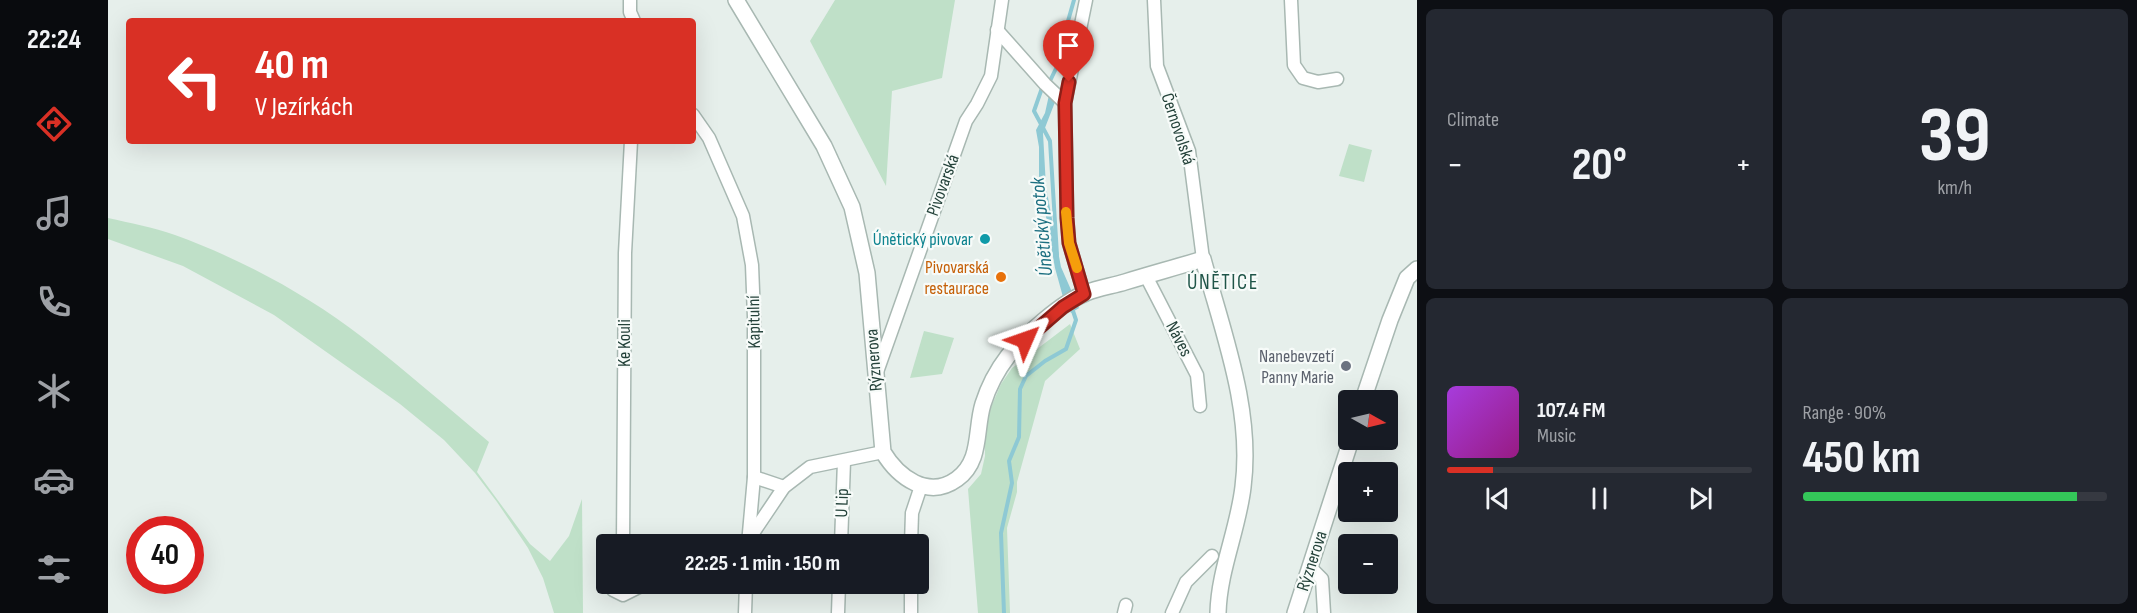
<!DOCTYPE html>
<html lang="en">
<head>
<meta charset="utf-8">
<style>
  :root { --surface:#171b24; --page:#242831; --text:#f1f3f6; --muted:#9ea1a6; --line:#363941; --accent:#d93025 }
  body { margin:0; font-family:"Sofia Sans Condensed",sans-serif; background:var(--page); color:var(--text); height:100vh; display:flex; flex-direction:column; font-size:22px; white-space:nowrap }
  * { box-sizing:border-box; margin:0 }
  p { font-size:20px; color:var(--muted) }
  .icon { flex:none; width:33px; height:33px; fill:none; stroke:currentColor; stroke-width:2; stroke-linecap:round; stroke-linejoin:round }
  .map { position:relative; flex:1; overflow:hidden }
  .panel { display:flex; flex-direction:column; gap:9px; padding:9px; background:#0d0f14; width:720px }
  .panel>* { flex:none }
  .hud { position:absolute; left:18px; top:18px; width:570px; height:126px; border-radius:6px; box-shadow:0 6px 24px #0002; background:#d93025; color:#fff; overflow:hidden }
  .needle { width:39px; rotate:98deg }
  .controls { position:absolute; left:1230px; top:390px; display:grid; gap:12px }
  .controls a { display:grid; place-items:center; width:60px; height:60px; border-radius:6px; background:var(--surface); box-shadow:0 6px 24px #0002; font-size:30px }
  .speed { position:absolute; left:18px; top:516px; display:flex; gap:12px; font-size:30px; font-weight:700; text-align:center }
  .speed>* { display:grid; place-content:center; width:78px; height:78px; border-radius:50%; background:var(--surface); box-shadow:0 6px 24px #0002; line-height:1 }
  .speed .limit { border:9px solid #d22; background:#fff; color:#111 }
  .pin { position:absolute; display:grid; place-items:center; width:51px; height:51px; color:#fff; margin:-62px -26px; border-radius:50% 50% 50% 0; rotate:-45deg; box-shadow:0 0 6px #0007 }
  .pin .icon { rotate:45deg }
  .me { position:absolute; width:66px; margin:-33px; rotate:47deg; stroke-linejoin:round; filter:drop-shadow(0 0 4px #0008) }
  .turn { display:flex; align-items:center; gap:21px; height:126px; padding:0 30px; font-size:27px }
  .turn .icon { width:78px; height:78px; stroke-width:2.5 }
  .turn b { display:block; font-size:42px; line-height:51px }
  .big { font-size:45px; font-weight:700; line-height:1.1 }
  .panel .widget { flex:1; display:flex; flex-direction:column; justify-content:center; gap:9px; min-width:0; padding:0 21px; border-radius:9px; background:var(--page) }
  .panel .dial { align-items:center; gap:0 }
  .dial b { font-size:78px; line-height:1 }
  .song { display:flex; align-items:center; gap:18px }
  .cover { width:72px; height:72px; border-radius:9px; background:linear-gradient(135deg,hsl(280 70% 55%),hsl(310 70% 35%)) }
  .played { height:6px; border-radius:3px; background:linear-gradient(90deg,var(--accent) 15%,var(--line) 15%) }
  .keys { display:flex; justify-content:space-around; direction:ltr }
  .heat { display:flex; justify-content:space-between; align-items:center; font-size:33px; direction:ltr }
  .charge { height:9px; border-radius:4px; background:linear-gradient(90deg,#34c759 90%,var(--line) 0) }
  .panel .tiles { flex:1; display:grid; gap:9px; grid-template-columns:repeat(2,1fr) }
  .trip { position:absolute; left:488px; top:534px; width:333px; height:60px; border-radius:6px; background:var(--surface); box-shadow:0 6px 24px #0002; font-weight:700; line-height:60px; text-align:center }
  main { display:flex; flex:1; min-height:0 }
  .tabs { display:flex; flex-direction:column; width:108px; justify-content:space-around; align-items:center; background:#090b0e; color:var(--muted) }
  .tabs .icon { width:42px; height:42px }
  .tabs .selected { color:var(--accent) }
  .tabs b { font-size:27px; color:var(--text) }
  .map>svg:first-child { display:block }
  .green { fill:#bfe0c8 }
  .water { fill:#8ec9d4 }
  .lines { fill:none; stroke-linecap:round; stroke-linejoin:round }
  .stream { stroke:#8ec9d4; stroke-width:4 }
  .minor-casing { stroke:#a8b8b2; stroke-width:15 }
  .tertiary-casing { stroke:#a8b8b2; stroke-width:18 }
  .minor { stroke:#fff; stroke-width:12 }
  .tertiary { stroke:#fff; stroke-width:15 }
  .route-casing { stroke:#8d1f18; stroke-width:15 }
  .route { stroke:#d93025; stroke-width:10 }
  .slow { stroke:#f59e0b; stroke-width:10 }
  .culture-dot { fill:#0f9aa8; stroke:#f7fbf9; stroke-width:2 }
  .food-dot { fill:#e8710a; stroke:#f7fbf9; stroke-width:2 }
  .worship-dot { fill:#6b7280; stroke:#f7fbf9; stroke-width:2 }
  .labels { text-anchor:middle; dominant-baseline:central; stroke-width:4.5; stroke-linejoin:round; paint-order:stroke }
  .street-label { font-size:18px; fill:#24423a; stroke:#f7fbf9 }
  .culture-label { font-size:18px; fill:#0d838f; stroke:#f7fbf9; text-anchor:end }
  .food-label { font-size:18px; fill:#c56008; stroke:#f7fbf9; text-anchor:end }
  .worship-label { font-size:18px; fill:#5b616d; stroke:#f7fbf9; text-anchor:end }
  .water-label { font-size:20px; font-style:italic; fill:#1c6f80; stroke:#f7fbf9 }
  .quarter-label { font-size:21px; letter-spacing:1.5px; fill:#1f5548; stroke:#f7fbf9 }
</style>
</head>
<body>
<main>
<nav class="tabs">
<b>22:24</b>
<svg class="icon selected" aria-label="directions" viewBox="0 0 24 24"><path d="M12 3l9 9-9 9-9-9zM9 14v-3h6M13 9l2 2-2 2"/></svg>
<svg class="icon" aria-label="music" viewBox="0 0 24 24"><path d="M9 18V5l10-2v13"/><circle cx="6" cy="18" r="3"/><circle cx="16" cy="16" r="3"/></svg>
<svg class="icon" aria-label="phone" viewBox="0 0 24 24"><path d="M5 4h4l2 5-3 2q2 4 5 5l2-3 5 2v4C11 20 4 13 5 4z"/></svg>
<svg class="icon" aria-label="climate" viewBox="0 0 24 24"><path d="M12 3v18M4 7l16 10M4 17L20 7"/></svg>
<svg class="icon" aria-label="car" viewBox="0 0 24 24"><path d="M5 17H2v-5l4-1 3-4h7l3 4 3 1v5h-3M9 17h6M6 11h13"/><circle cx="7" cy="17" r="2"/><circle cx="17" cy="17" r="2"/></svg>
<svg class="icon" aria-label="filters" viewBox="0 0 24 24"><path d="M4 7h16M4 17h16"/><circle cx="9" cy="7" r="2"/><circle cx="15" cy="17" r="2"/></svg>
</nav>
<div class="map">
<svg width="1309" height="613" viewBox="0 0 1309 613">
  <rect width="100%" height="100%" fill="#e6efeb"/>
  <g class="green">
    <polygon points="727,0 847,0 834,78 784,91 778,186 702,41"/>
    <polygon points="1241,144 1264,150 1256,182 1231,176"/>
    <path d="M0 218C22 223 45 227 67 235 133 259 198 294 254 337 298 371 339 407 381 442L369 472 422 544 442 561 461 536 474 499 475 613H446L435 578 420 548 389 502 367 473 336 440 292 404 166 315 75 266 0 239Z"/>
    <polygon points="962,324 972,349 937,381 909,482 909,492 899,528 902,613 870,613 860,489 873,474 877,456 877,421 893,384 904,368"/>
    <polygon points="816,331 846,338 834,374 802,378"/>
  </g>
  <polygon class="water" points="941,95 947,102 935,133 938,187 953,267 971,308 963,313 955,297 947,268 931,177 931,147 928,130 937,113"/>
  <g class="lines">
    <g class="stream">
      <polyline points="949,255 942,141 926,111 934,88 941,83 954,56 954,42 966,0"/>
      <polyline points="896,613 893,533 904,483 901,461 911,437 912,389 918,376 937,361 958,349 968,320 964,308"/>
    </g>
    <defs>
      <g id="minor">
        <polyline points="522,0 522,12 526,21"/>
        <polyline points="1046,0 1049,66 1081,151 1095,259"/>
        <polyline points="1183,0 1186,65 1195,78 1210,82 1229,79"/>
        <polyline points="889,30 937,84 957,103"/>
        <polyline points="585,115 601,138 635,216 644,265 646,317 646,477 640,544"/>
        <polyline points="1038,276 1089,375 1092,406"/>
        <polyline points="976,294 961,243 959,218 957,103 978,0"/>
        <polyline points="769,372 858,121 869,104 883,76 894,0"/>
        <polyline points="646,477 676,487"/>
        <polyline points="641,539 676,487 702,467 775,452"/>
        <polyline points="515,544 517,253 523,141"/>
        <polyline points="733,544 736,461"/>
        <polyline points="803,544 804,513 813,486"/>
        <polyline points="1202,567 1214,579 1216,613"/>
        <polyline points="503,584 505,590 515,595 537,584"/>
        <polyline points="637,613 638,584"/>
        <polyline points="730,613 731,584"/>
        <polyline points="803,613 803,584"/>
        <polyline points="1016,613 1018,605"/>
        <polyline points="1064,613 1078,582 1104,556"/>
      </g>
      <g id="tertiary">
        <path d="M628 0 716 146 744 207 759 273 775 452C790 477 820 500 849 479 874 461 867 430 875 404 880 388 890 369 900 356 916 336 954 302 978 293 990 288 1004 286 1017 282 1043 274 1069 267 1095 259 1115 333 1145 410 1135 487 1130 530 1111 570 1110 613"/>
        <polyline points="1255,400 1282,320 1299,278 1309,269"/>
        <polyline points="1187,613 1243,440"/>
      </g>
    </defs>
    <use href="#minor" class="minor-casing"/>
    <use href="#tertiary" class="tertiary-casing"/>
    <use href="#minor" class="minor"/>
    <use href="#tertiary" class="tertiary"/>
  </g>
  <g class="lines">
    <defs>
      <polyline id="route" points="917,340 955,307 976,294 961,243 959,218 957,103 961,82"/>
    </defs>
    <use href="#route" class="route-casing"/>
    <use href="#route" class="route"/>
    <polyline class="slow" points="958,212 961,243 969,268"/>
  </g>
  <circle class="culture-dot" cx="877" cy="239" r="6"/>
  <circle class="food-dot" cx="893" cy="277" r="6"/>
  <circle class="worship-dot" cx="1238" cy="366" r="6"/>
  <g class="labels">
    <g class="street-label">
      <text transform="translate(1070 129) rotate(72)">Černovolská</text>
      <text transform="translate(835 185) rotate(-70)">Pivovarská</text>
      <text transform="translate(646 322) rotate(-91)">Kapitulní</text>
      <text transform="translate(1071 339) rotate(63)">Náves</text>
      <text transform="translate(516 343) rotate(-90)">Ke Kouli</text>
      <text transform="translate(766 360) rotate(-94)">Rýznerova</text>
      <text transform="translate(734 503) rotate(-88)">U Lip</text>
      <text transform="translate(1204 561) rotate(-72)">Rýznerova</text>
    </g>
    <g class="culture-label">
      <text x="865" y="239">Únětický pivovar</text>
    </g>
    <g class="food-label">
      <text x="881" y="267">Pivovarská<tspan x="881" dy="21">restaurace</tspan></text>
    </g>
    <g class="worship-label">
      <text x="1226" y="356">Nanebevzetí<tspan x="1226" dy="21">Panny Marie</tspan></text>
    </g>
    <g class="water-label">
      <text transform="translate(934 227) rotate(-95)">Únětický potok</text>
    </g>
    <g class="quarter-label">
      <text x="1115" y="282">ÚNĚTICE</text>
    </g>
  </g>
</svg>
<div class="controls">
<a><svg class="needle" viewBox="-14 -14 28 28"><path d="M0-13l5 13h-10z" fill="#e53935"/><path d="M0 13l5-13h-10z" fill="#9ea1a6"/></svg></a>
<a>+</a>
<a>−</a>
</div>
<div class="speed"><div class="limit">40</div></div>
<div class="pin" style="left:961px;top:82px;background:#d93025"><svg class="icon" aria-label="arrive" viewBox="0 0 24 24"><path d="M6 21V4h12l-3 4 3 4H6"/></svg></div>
<svg class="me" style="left:917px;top:340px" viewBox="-20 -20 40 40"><path d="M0-17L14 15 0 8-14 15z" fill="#d93025" stroke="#fff" stroke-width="4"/></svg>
<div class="trip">22:25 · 1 min · 150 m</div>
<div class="hud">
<div class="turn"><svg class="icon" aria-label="left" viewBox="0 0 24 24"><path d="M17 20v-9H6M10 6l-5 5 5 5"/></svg><div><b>40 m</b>V Jezírkách</div></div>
</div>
</div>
<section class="panel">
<div class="tiles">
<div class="widget"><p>Climate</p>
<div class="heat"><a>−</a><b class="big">20°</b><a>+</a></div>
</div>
<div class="widget dial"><b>39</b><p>km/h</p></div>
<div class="widget">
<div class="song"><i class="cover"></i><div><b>107.4 FM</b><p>Music</p></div></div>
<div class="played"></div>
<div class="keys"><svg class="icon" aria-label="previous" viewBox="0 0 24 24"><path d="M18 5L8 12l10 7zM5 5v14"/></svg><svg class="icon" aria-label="pause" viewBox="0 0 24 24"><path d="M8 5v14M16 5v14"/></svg><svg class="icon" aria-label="next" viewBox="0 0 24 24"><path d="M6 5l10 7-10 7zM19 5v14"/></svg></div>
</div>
<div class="widget"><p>Range · 90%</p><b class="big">450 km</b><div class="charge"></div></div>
</div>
</section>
</main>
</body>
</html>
